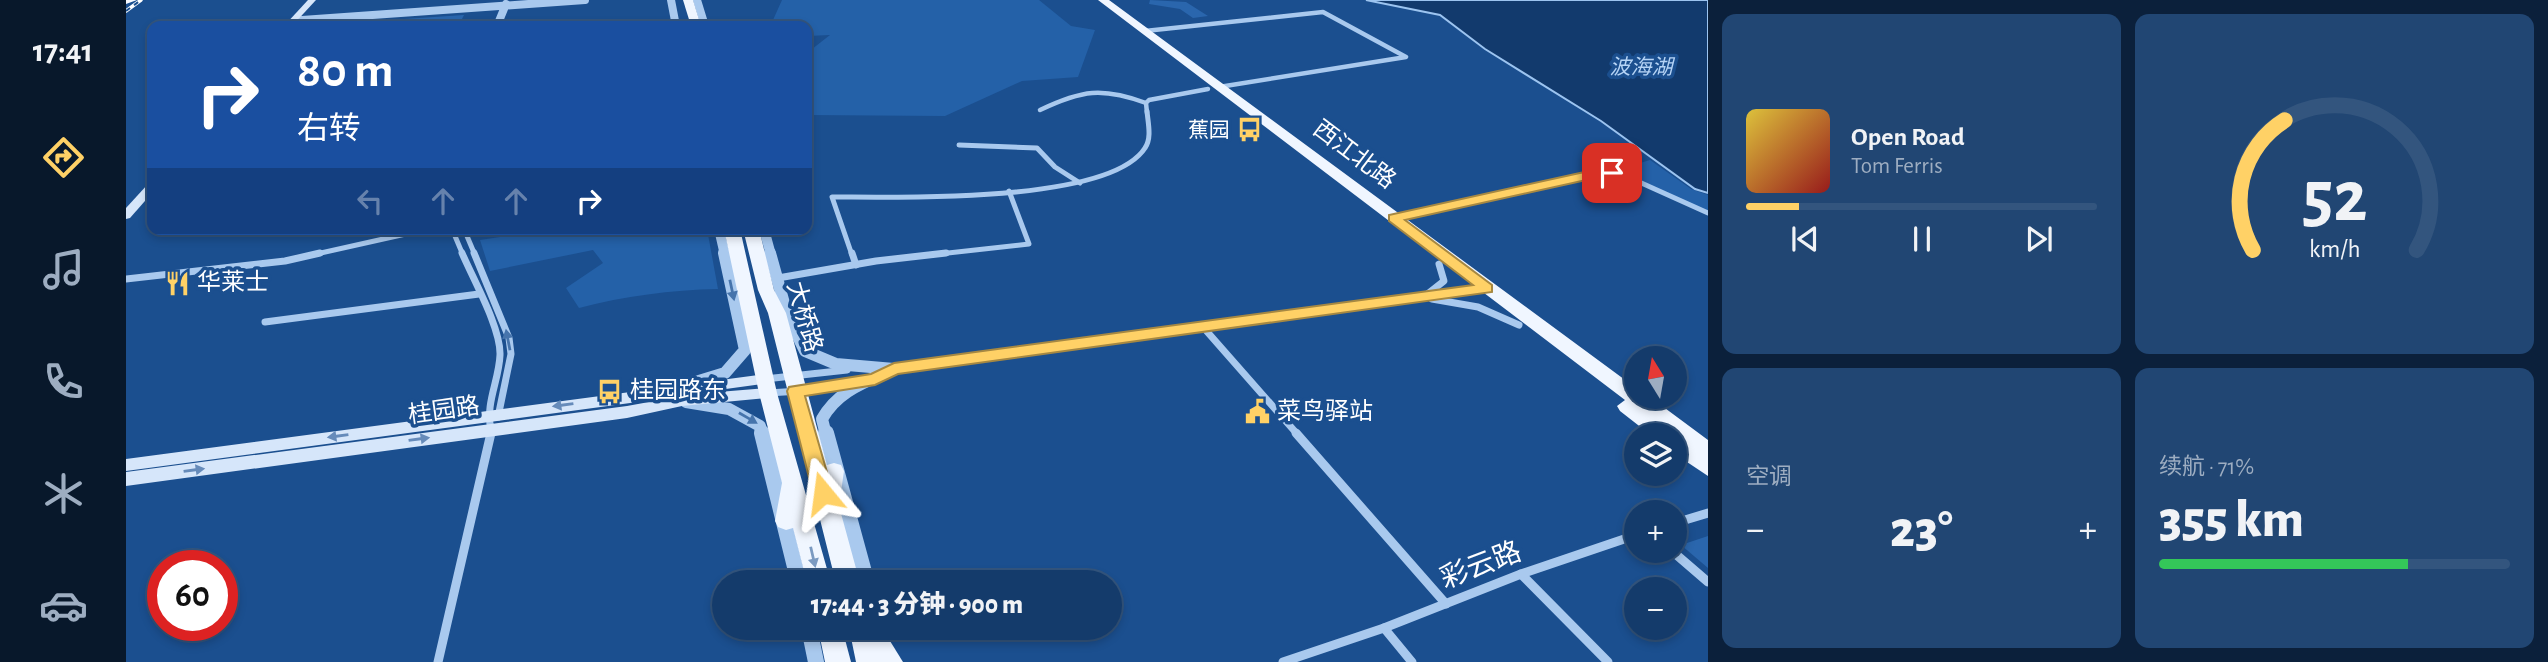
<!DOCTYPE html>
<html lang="zh">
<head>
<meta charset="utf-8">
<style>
  :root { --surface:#143b6b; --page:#214673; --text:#f1f3f6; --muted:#9dadc1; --line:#33557e; --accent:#ffd166 }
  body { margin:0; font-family:"Alegreya Sans","Noto Sans SC",sans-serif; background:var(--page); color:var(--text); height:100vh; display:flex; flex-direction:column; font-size:26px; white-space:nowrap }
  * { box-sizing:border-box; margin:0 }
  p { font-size:23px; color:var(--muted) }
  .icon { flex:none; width:38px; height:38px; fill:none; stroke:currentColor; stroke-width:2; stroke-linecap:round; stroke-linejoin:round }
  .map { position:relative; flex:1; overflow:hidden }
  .details { display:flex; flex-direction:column; gap:14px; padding:14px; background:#0b203b; width:840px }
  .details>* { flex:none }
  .top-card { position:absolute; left:21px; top:21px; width:665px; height:214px; border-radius:14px; box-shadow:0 4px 10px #0003,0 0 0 2px var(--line); background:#1a4fa0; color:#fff; overflow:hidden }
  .needle { width:46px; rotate:349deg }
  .buttons { position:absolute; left:1498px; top:346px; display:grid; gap:14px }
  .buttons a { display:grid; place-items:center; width:63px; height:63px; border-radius:50%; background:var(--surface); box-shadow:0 4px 10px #0003,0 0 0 2px var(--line); font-size:35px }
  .speed { position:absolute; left:21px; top:550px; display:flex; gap:14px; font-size:35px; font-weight:700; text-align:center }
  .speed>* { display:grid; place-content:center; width:91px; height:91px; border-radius:50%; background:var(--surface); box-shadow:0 4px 10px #0003,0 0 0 2px var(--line); line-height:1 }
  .speed .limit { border:10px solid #d22; background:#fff; color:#111 }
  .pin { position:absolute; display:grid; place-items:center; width:60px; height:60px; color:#fff; margin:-30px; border-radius:14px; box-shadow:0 4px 10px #0006 }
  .me { position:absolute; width:77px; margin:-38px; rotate:344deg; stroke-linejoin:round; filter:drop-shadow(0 0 5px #0008) }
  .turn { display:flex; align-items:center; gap:24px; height:147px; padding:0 35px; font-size:32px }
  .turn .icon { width:91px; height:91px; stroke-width:2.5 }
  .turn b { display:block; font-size:49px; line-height:60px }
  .lanes { display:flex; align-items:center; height:66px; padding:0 35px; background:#0003; justify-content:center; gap:35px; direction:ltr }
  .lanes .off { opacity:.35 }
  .big { font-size:52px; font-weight:800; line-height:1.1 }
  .details .tile { flex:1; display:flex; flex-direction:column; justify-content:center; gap:10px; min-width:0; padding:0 24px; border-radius:14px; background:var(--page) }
  .details .dial { align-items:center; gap:0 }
  .dial svg { height:182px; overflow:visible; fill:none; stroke:var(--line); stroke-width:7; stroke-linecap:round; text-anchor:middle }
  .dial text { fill:var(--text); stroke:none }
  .song { display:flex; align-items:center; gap:21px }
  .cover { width:84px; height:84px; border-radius:10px; background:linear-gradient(135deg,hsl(50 70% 55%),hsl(0 70% 35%)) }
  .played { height:7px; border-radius:4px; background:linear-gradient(90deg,var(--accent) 15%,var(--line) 15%) }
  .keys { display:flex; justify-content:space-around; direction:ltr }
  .heat { display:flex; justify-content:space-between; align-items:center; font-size:38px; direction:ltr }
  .charge { height:10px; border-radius:5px; background:linear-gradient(90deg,#34c759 71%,var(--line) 0) }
  .details .tiles { flex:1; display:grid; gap:14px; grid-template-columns:repeat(2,1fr) }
  .trip { position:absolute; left:586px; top:570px; width:410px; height:70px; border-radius:35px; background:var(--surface); box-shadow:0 4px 10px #0003,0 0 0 2px var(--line); font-weight:800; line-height:70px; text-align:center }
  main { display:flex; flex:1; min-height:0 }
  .menu { display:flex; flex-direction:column; width:126px; justify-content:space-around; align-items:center; background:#08182b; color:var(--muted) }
  .menu .icon { width:49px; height:49px }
  .menu .on { color:var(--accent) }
  .menu b { font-size:32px; color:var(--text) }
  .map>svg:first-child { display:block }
  .green { fill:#2461a8 }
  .water { fill:#123a6d; stroke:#9cc4f0; stroke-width:2 }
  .building { fill:#2a66ad }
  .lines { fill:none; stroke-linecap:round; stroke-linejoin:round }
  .minor-far3 { stroke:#a9c9ee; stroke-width:4.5 }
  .minor-far2 { stroke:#a9c9ee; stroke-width:5 }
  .minor-far1 { stroke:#a9c9ee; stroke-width:7 }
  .minor { stroke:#a9c9ee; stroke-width:9 }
  .tertiary-far3 { stroke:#a9c9ee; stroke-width:8 }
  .tertiary-far2 { stroke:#a9c9ee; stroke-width:10 }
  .tertiary-far1 { stroke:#a9c9ee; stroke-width:12 }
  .tertiary { stroke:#a9c9ee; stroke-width:16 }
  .secondary { fill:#d6e6fa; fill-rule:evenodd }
  .primary { fill:#f0f6ff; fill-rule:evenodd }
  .trunk { fill:#f8faff; fill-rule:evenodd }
  .rail-casing { stroke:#fff; stroke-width:3.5 }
  .rail { stroke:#1b4f8f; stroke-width:2; stroke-dasharray:5; stroke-linecap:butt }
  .oneway { fill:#4674ac }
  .oneway2 { fill:#668bba }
  .oneway3 { fill:#7b9ac1 }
  .route { fill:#ffd166; stroke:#a68842; stroke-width:2 }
  .labels { text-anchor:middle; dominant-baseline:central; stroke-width:7; stroke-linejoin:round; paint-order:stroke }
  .far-water-label { font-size:21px; font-style:italic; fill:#b5d3f5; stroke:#1b4f8f }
  .far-poi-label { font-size:21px; fill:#fff; stroke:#1b4f8f; text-anchor:end }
  .street-label { font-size:24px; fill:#fff; stroke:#1b4f8f }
  .poi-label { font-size:24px; fill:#fff; stroke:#1b4f8f; text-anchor:start }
  .near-street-label { font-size:28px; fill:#fff; stroke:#1b4f8f }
</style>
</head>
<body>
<main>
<nav class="menu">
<b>17:41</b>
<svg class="icon on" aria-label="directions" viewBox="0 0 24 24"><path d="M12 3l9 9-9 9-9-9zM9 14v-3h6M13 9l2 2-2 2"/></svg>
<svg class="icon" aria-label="music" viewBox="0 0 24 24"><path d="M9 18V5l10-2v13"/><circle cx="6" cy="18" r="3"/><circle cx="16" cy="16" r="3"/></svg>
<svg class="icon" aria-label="phone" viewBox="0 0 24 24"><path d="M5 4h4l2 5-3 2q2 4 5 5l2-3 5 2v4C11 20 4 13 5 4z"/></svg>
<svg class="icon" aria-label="climate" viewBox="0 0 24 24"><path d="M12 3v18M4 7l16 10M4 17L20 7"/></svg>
<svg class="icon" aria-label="car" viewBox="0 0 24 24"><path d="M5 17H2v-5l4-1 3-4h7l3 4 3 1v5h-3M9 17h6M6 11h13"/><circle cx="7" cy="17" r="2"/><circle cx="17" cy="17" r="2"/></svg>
</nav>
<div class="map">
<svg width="1582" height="662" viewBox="0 0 1582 662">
  <rect width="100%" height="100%" fill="#1b4f8f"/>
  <g class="green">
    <polygon points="656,0 913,0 945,26 969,30 952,77 896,81 819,116 681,115 681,53 704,35 681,36 681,26 650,26 647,20"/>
    <polygon points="1524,160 1565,189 1582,195 1582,211 1488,171"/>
    <path d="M428 229H581L592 289C544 290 499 296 453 308L440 288 477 263 467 250 364 271 354 240Z"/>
  </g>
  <polygon class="water" points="1240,0 1582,0 1582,193 1569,189 1475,121 1359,49 1314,15"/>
  <g class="building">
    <polygon points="1024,0 1060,2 1082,16 1067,18 1054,9 1023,4"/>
    <polygon points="338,15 333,25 273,26 278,19"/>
    <polygon points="1582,536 1582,568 1555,545"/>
  </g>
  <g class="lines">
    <g class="minor-far3">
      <polyline points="1019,31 1197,12 1280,57 1093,87"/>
      <path d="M914 110C956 90 976 87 1020 103"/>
      <polyline points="1021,113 1020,103 1023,100 1082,89"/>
    </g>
    <g class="minor-far2">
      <polyline points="833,145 911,148 929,167 954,183"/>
      <polyline points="1269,218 1471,173 1502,177 1582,213"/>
      <polyline points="326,229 337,255"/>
      <polyline points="338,229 349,255"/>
      <polyline points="186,255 302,229"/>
      <path d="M726 255 706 197C770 197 983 204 1019 148 1026 138 1022 123 1021 111"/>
      <polyline points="804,255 903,244 883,191"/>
    </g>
    <g class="minor-far1">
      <path d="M336 253C347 279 375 328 374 355 373 381 359 403 365 430"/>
      <polyline points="348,253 383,338 385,354 372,417"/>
      <polyline points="726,253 730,265"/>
      <polyline points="652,278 750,261 820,253"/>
      <polyline points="0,279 159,261 194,253"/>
      <polyline points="1299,296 1318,281 1313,264"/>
      <polyline points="1306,299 1352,307 1393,325"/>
      <polyline points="139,322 353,294"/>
      <polyline points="1077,327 1172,435"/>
      <polyline points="768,369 1361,288"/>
      <polyline points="639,379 721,370"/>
      <polyline points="642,393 690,390 731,382"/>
      <polyline points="364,435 366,427"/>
    </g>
    <g class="minor">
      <polyline points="1170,433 1320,604"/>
      <polyline points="1549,523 1582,513"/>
      <polyline points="1546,551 1582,582"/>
      <polyline points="1395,574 1482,662"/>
      <polyline points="312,662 365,433"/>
      <polyline points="1157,662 1258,628"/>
      <polyline points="1286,662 1258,628 1395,574 1510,535"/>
    </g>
    <g class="tertiary-far3">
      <polyline points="545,0 550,26"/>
      <polyline points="571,0 579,26"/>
      <polyline points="176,20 459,0"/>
      <polyline points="371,26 380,4"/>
    </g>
    <g class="tertiary-far2">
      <polyline points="593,229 599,255"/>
      <polyline points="638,229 645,255"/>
    </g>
    <g class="tertiary-far1">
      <polyline points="644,253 661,314 679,351 710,364 768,369"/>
      <polyline points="550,388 599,373 619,350 598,253"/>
      <polyline points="560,402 603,409 634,426 636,435"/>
      <path d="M700 435 696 419C712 390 740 382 768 369"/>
    </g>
    <g class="tertiary">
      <polyline points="636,433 673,583"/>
      <polyline points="700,433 741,583"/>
      <polyline points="683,628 690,662"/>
    </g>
    <g class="secondary">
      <polygon points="182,0 190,0 166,26 158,26"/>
      <polygon points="26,183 26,193 4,218 0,219 0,208 22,184"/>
      <polygon points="639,374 644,375 646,379 644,383 556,395 642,388 647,389 650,393 647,397 642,398 556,406 501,418 0,486 0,472 501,406 556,396 0,471 0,459"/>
    </g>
    <g class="primary">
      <polygon points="557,0 567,0 575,26 565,26"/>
      <polygon points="972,0 983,0 1510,388 1510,397 1524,397 1582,440 1582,476 1549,454 1549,436 1526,436 1494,411 1491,406 1499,400"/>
      <polygon points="598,229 614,229 651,393 705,583 681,583 667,528 660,530 652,527 649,521 656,483 633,393"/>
      <polygon points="617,229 633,229 648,290 660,313 701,465 708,463 715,465 718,471 713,506 734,583 710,583 642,313 632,290"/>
      <polygon points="692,628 716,628 725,662 699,662"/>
      <polygon points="723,628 756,628 777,662 730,662"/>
    </g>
    <polygon class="trunk" points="0,0 11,0 0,4"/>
    <defs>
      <polyline id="rail" points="0,11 15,0"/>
    </defs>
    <use href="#rail" class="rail-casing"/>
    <use href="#rail" class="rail"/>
  </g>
  <defs><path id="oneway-solid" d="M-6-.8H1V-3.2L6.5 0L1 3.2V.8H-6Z" transform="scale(1.75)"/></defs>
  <g class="oneway">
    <use href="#oneway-solid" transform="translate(606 290) rotate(78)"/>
    <use href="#oneway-solid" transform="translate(382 340) rotate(-101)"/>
    <use href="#oneway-solid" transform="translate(622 418) rotate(30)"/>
  </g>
  <g class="oneway2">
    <use href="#oneway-solid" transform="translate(437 405) rotate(172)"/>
    <use href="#oneway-solid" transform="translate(212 436) rotate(172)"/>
    <use href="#oneway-solid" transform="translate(293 439) rotate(-8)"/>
    <use href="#oneway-solid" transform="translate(68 470) rotate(-8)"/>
  </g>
  <use class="oneway3" href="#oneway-solid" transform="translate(687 557) rotate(77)"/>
  <polygon class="route" points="1472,169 1486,169 1492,173 1279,220 1366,285 1366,292 772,374 749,385 679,396 707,493 704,498 690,498 687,493 661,391 663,387 745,374 768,363 1347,285 1263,221 1263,215"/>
  <defs>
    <symbol id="bus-bare" viewBox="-9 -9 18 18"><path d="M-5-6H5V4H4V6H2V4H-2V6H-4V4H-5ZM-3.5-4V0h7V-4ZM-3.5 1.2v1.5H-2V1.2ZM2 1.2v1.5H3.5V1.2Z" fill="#ffd166" stroke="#1b4f8f" stroke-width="2.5" paint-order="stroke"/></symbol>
    <symbol id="restaurant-bare" viewBox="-9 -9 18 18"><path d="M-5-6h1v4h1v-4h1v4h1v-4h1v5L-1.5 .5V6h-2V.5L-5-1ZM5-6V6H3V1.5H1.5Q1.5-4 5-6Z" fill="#ffd166" stroke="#1b4f8f" stroke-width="2.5" paint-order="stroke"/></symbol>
    <symbol id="civic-bare" viewBox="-9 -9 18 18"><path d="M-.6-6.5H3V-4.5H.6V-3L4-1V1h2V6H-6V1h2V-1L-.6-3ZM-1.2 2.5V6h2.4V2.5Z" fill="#ffd166" stroke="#1b4f8f" stroke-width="2.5" paint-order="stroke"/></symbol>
  </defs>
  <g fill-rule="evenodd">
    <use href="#bus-bare" x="1106" y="112" width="35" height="35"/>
    <use href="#restaurant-bare" x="34" y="266" width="35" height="35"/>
    <use href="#bus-bare" x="466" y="374" width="35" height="35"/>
    <use href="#civic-bare" x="1114" y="394" width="35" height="35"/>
  </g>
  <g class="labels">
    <g class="far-water-label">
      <text x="1515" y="67">波海湖</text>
    </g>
    <g class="far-poi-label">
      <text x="1104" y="130">蕉园</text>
    </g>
    <g class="street-label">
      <text transform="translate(1228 155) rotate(37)">西江北路</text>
      <text transform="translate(678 317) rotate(74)">大桥路</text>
      <text transform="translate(318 411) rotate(-8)">桂园路</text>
    </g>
    <g class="poi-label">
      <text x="71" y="283">华莱士</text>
      <text x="504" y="391">桂园路东</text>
      <text x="1151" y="412">菜鸟驿站</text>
    </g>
    <g class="near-street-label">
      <text transform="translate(1355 566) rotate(-21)">彩云路</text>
    </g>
  </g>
</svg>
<div class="buttons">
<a><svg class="needle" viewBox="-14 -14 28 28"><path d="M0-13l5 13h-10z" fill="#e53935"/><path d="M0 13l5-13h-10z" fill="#9dadc1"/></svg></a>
<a><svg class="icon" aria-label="layers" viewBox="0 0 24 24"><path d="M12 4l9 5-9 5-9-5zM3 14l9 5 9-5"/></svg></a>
<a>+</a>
<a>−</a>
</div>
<div class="speed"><div class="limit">60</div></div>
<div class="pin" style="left:1486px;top:173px;background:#d93025"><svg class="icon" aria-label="arrive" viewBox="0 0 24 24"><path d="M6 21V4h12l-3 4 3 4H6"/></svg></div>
<svg class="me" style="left:697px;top:493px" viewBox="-20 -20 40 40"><path d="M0-17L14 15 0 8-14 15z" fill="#ffd166" stroke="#fff" stroke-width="4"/></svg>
<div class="trip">17:44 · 3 分钟 · 900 m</div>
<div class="top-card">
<div class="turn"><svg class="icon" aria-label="right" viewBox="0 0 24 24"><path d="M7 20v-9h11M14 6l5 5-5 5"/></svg><div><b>80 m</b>右转</div></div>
<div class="lanes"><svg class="icon off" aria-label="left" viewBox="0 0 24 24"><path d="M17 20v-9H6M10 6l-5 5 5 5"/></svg><svg class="icon off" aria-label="ahead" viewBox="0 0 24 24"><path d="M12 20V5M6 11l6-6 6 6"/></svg><svg class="icon off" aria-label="ahead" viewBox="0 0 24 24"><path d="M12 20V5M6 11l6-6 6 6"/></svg><svg class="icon" aria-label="right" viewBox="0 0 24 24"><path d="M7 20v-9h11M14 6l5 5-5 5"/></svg></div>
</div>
</div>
<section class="details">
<div class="tiles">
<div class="tile">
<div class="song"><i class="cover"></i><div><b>Open Road</b><p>Tom Ferris</p></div></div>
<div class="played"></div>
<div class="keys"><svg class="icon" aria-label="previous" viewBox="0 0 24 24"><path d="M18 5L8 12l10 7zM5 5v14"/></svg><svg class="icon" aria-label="pause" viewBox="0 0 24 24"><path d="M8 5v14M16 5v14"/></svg><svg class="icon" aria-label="next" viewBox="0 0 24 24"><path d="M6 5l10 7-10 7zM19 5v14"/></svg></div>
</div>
<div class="tile dial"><svg viewBox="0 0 100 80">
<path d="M14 69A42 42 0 1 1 86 69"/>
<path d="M14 69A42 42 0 0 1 28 12" stroke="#ffd166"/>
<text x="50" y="56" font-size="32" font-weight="700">52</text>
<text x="50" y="72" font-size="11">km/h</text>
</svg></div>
<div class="tile"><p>空调</p>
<div class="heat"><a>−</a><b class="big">23°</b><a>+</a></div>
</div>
<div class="tile"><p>续航 · 71%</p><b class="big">355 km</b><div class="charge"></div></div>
</div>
</section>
</main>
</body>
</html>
